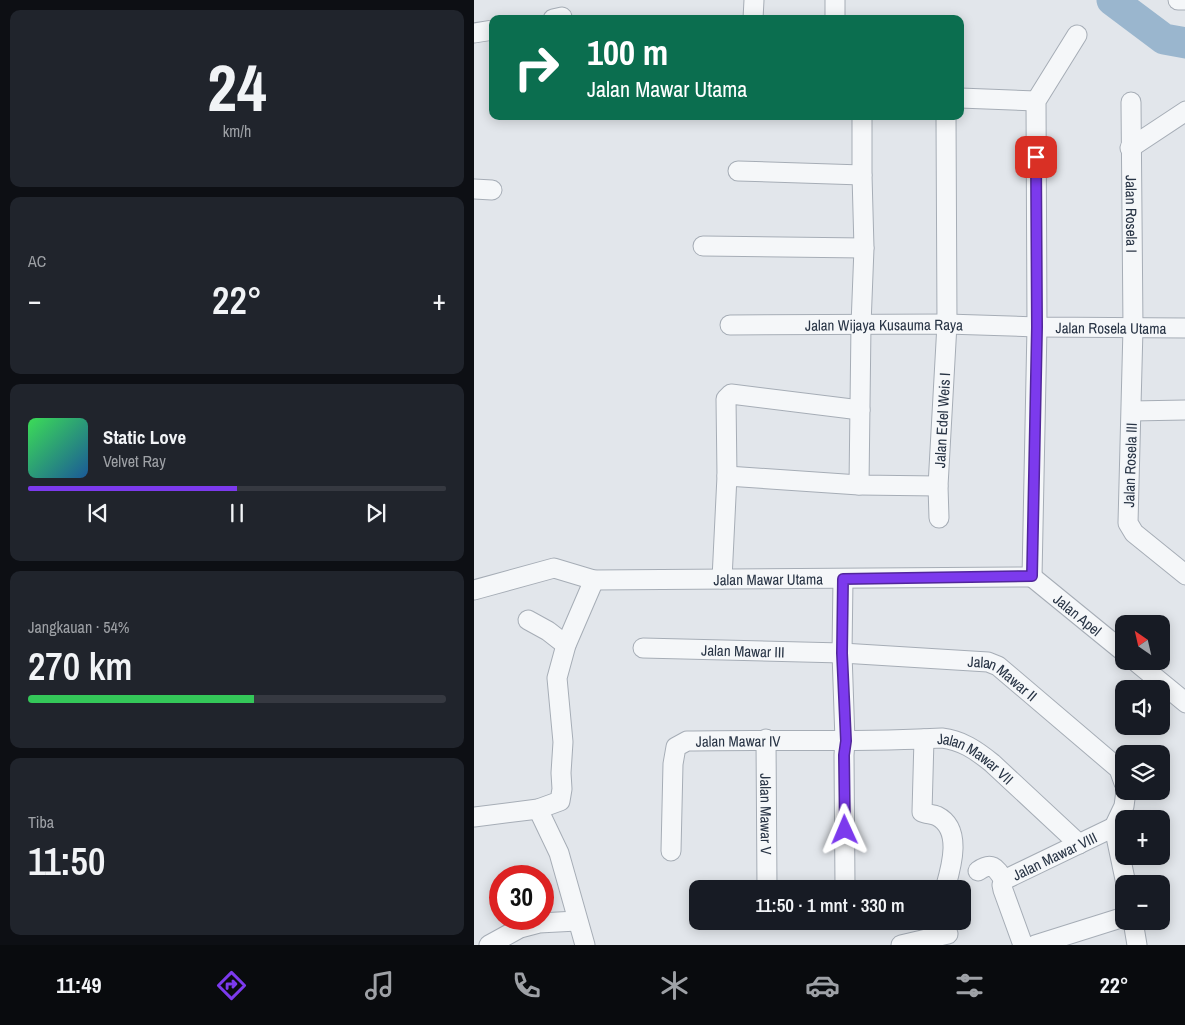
<!DOCTYPE html>
<html lang="id">
<head>
<meta charset="utf-8">
<style>
  :root { --surface:#171b24; --page:#20242c; --text:#f1f3f6; --muted:#9ea1a6; --line:#363941; --accent:#7c3aed }
  body { margin:0; font-family:"Archivo Narrow",sans-serif; background:var(--page); color:var(--text); height:100vh; display:flex; flex-direction:column; font-size:19px; white-space:nowrap }
  * { box-sizing:border-box; margin:0 }
  p { font-size:16px; color:var(--muted) }
  .icon { flex:none; width:28px; height:28px; fill:none; stroke:currentColor; stroke-width:2; stroke-linecap:round; stroke-linejoin:round }
  .map { position:relative; flex:1; overflow:hidden }
  .panel { display:flex; flex-direction:column; gap:10px; padding:10px; background:#0d0f14; width:474px }
  .panel>* { flex:none }
  .hud { position:absolute; left:15px; top:15px; width:475px; height:105px; border-radius:10px; box-shadow:0 2px 12px #0003; background:#0b6e4f; color:#fff; overflow:hidden }
  .needle { width:32px; rotate:326deg }
  .fabs { position:absolute; left:641px; top:615px; display:grid; gap:10px }
  .fabs a { display:grid; place-items:center; width:55px; height:55px; border-radius:10px; background:var(--surface); box-shadow:0 2px 12px #0003; font-size:25px }
  .speed { position:absolute; left:15px; top:865px; display:flex; gap:10px; font-size:25px; font-weight:700; text-align:center }
  .speed>* { display:grid; place-content:center; width:65px; height:65px; border-radius:50%; background:var(--surface); box-shadow:0 2px 12px #0003; line-height:1 }
  .speed .limit { border:8px solid #d22; background:#fff; color:#111 }
  .pin { position:absolute; display:grid; place-items:center; width:42px; height:42px; color:#fff; margin:-21px; border-radius:10px; box-shadow:0 2px 8px #0006 }
  .me { position:absolute; width:55px; margin:-28px; rotate:359deg; stroke-linejoin:round; filter:drop-shadow(0 0 4px #0008) }
  .turn { display:flex; align-items:center; gap:18px; height:105px; padding:0 15px; font-size:22px }
  .turn .icon { width:65px; height:65px; stroke-width:2.5 }
  .turn b { display:block; font-size:35px; line-height:42px }
  .big { font-size:38px; font-weight:600; line-height:1.1 }
  .panel .tile { flex:1; display:flex; flex-direction:column; justify-content:center; gap:8px; min-width:0; padding:0 18px; border-radius:10px; background:var(--page) }
  .panel .dial { align-items:center; gap:0 }
  .dial b { font-size:65px; line-height:1 }
  .song { display:flex; align-items:center; gap:15px }
  .cover { width:60px; height:60px; border-radius:8px; background:linear-gradient(135deg,hsl(130 70% 55%),hsl(210 70% 35%)) }
  .played { height:5px; border-radius:2px; background:linear-gradient(90deg,var(--accent) 50%,var(--line) 50%) }
  .keys { display:flex; justify-content:space-around; direction:ltr }
  .heat { display:flex; justify-content:space-between; align-items:center; font-size:28px; direction:ltr }
  .charge { height:8px; border-radius:4px; background:linear-gradient(90deg,#34c759 54%,var(--line) 0) }
  .trip { position:absolute; left:215px; top:880px; width:282px; height:50px; border-radius:10px; background:var(--surface); box-shadow:0 2px 12px #0003; font-weight:600; line-height:50px; text-align:center }
  .tab-bar { display:flex; height:80px; justify-content:space-around; align-items:center; background:#090b0e; color:var(--muted) }
  .tab-bar .icon { width:35px; height:35px }
  .tab-bar .active { color:var(--accent) }
  .tab-bar b { font-size:22px; color:var(--text) }
  main { display:flex; flex:1; min-height:0 }
  .map>svg:first-child { display:block }
  .lines { fill:none; stroke-linecap:round; stroke-linejoin:round }
  .river { stroke:#9ab6ce; stroke-width:31 }
  .minor-casing { stroke:#a6adb6; stroke-width:21 }
  .minor { stroke:#f5f7f9; stroke-width:19 }
  .route-casing { stroke:#51269a; stroke-width:12 }
  .route { stroke:#7c3aed; stroke-width:9 }
  .labels { text-anchor:middle; dominant-baseline:central; stroke-width:4; stroke-linejoin:round; paint-order:stroke }
  .street-label { font-size:15px; fill:#283445; stroke:#f2f5f8 }
</style>
</head>
<body>
<main>
<section class="panel">
<div class="tile dial"><b>24</b><p>km/h</p></div>
<div class="tile"><p>AC</p>
<div class="heat"><a>−</a><b class="big">22°</b><a>+</a></div>
</div>
<div class="tile">
<div class="song"><i class="cover"></i><div><b>Static Love</b><p>Velvet Ray</p></div></div>
<div class="played"></div>
<div class="keys"><svg class="icon" aria-label="previous" viewBox="0 0 24 24"><path d="M18 5L8 12l10 7zM5 5v14"/></svg><svg class="icon" aria-label="pause" viewBox="0 0 24 24"><path d="M8 5v14M16 5v14"/></svg><svg class="icon" aria-label="next" viewBox="0 0 24 24"><path d="M6 5l10 7-10 7zM19 5v14"/></svg></div>
</div>
<div class="tile"><p>Jangkauan · 54%</p><b class="big">270 km</b><div class="charge"></div></div>
<div class="tile"><p>Tiba</p><b class="big">11:50</b></div>
</section>
<div class="map">
<svg width="712" height="945" viewBox="0 0 712 945">
  <rect width="100%" height="100%" fill="#e2e6eb"/>
  <g class="lines">
    <polyline class="river" points="638,0 690,39 712,43"/>
    <defs>
      <g id="minor">
        <polyline points="704,0 710,0"/>
        <polyline points="79,19 88,17"/>
        <polyline points="279,19 280,0"/>
        <polyline points="361,19 361,0"/>
        <polyline points="0,33 19,30"/>
        <polyline points="486,98 562,101"/>
        <path id="s1" d="M657 102 659 328 654 523 660 533 712 575"/>
        <polyline points="656,148 712,111"/>
        <polyline points="264,171 388,175"/>
        <polyline points="0,189 18,190"/>
        <polyline points="229,246 390,248"/>
        <path id="s2" d="M256 325 473 324 563 327 712 328"/>
        <polyline points="658,411 712,410"/>
        <polyline points="253,476 385,485 464,486"/>
        <polyline points="385,485 387,325 390,248 388,175 388,116"/>
        <path id="s3" d="M465 518 464 486 473 324 472 116"/>
        <polyline points="558,577 563,327 562,101 603,35"/>
        <path id="s4" d="M558 577 650 652"/>
        <polyline points="248,579 253,476 252,399 257,394 386,410"/>
        <polyline points="369,579 368,653 371,741 370,755 371,885"/>
        <path id="s5" d="M0 590 80 568 120 580 558 577"/>
        <polyline points="54,620 74,631 92,645"/>
        <path id="s6" d="M169 648 368 653 514 662 524 666 645 769 650 783"/>
        <polyline points="661,661 712,703"/>
        <path id="s7" d="M292 739 293 889"/>
        <path d="M450 739 448 812C452 814 459 814 463 816 489 829 477 868 471 889"/>
        <polyline points="64,809 85,853 111,945"/>
        <polyline points="0,817 64,809 86,801 88,789 87,773 89,742 83,678 92,645 120,580"/>
        <polyline points="640,827 652,884"/>
        <polyline points="640,827 650,806 652,791"/>
        <path id="s8" d="M197 851 199 764 202 747 213 741C298 739 383 743 468 738 487 740 502 750 518 763L605 844"/>
        <path d="M504 871C518 861 522 868 530 880"/>
        <polyline points="659,921 663,945"/>
        <polyline points="15,945 46,928 65,923 103,921"/>
        <polyline points="427,945 474,934"/>
        <path id="s9" d="M549 945 529 890 528 885 530 880 640 827"/>
        <polyline points="561,945 650,917"/>
      </g>
    </defs>
    <use href="#minor" class="minor-casing"/>
    <use href="#minor" class="minor"/>
  </g>
  <g class="lines">
    <defs>
      <polyline id="route" points="371,830 370,755 372,741 368,653 369,579 558,576 563,327 562,157"/>
    </defs>
    <use href="#route" class="route-casing"/>
    <use href="#route" class="route"/>
  </g>
  <g class="labels">
    <g class="street-label">
      <text stroke="none"><textPath href="#s1" startOffset="112">Jalan Rosela I</textPath></text>
      <text stroke="none"><textPath href="#s2" startOffset="154">Jalan Wijaya Kusauma Raya</textPath></text>
      <text stroke="none"><textPath href="#s2" startOffset="381">Jalan Rosela Utama</textPath></text>
      <text stroke="none"><textPath href="#s3" startOffset="98">Jalan Edel Weis I</textPath></text>
      <text transform="translate(656 465) rotate(-88)">Jalan Rosela III</text>
      <text stroke="none"><textPath href="#s5" startOffset="299">Jalan Mawar Utama</textPath></text>
      <text stroke="none"><textPath href="#s4" startOffset="59">Jalan Apel</textPath></text>
      <text stroke="none"><textPath href="#s6" startOffset="100">Jalan Mawar III</textPath></text>
      <text stroke="none"><textPath href="#s6" startOffset="365">Jalan Mawar II</textPath></text>
      <text stroke="none"><textPath href="#s8" startOffset="168">Jalan Mawar IV</textPath></text>
      <text stroke="none"><textPath href="#s8" startOffset="411">Jalan Mawar VII</textPath></text>
      <text stroke="none"><textPath href="#s7" startOffset="75">Jalan Mawar V</textPath></text>
      <text stroke="none"><textPath href="#s9" startOffset="125">Jalan Mawar VIII</textPath></text>
    </g>
  </g>
</svg>
<div class="fabs">
<a><svg class="needle" viewBox="-14 -14 28 28"><path d="M0-13l5 13h-10z" fill="#e53935"/><path d="M0 13l5-13h-10z" fill="#9ea1a6"/></svg></a>
<a><svg class="icon" aria-label="sound" viewBox="0 0 24 24"><path d="M4 9h4l5-4v14l-5-4H4zM17 9q2 3 0 6"/></svg></a>
<a><svg class="icon" aria-label="layers" viewBox="0 0 24 24"><path d="M12 4l9 5-9 5-9-5zM3 14l9 5 9-5"/></svg></a>
<a>+</a>
<a>−</a>
</div>
<div class="speed"><div class="limit">30</div></div>
<div class="pin" style="left:562px;top:157px;background:#d93025"><svg class="icon" aria-label="arrive" viewBox="0 0 24 24"><path d="M6 21V4h12l-3 4 3 4H6"/></svg></div>
<svg class="me" style="left:371px;top:830px" viewBox="-20 -20 40 40"><path d="M0-17L14 15 0 8-14 15z" fill="#7c3aed" stroke="#fff" stroke-width="4"/></svg>
<div class="trip">11:50 · 1 mnt · 330 m</div>
<div class="hud">
<div class="turn"><svg class="icon" aria-label="right" viewBox="0 0 24 24"><path d="M7 20v-9h11M14 6l5 5-5 5"/></svg><div><b>100 m</b>Jalan Mawar Utama</div></div>
</div>
</div>
</main>
<nav class="tab-bar">
<b>11:49</b>
<svg class="icon active" aria-label="directions" viewBox="0 0 24 24"><path d="M12 3l9 9-9 9-9-9zM9 14v-3h6M13 9l2 2-2 2"/></svg>
<svg class="icon" aria-label="music" viewBox="0 0 24 24"><path d="M9 18V5l10-2v13"/><circle cx="6" cy="18" r="3"/><circle cx="16" cy="16" r="3"/></svg>
<svg class="icon" aria-label="phone" viewBox="0 0 24 24"><path d="M5 4h4l2 5-3 2q2 4 5 5l2-3 5 2v4C11 20 4 13 5 4z"/></svg>
<svg class="icon" aria-label="climate" viewBox="0 0 24 24"><path d="M12 3v18M4 7l16 10M4 17L20 7"/></svg>
<svg class="icon" aria-label="car" viewBox="0 0 24 24"><path d="M5 17H2v-5l4-1 3-4h7l3 4 3 1v5h-3M9 17h6M6 11h13"/><circle cx="7" cy="17" r="2"/><circle cx="17" cy="17" r="2"/></svg>
<svg class="icon" aria-label="filters" viewBox="0 0 24 24"><path d="M4 7h16M4 17h16"/><circle cx="9" cy="7" r="2"/><circle cx="15" cy="17" r="2"/></svg>
<b>22°</b>
</nav>
</body>
</html>
